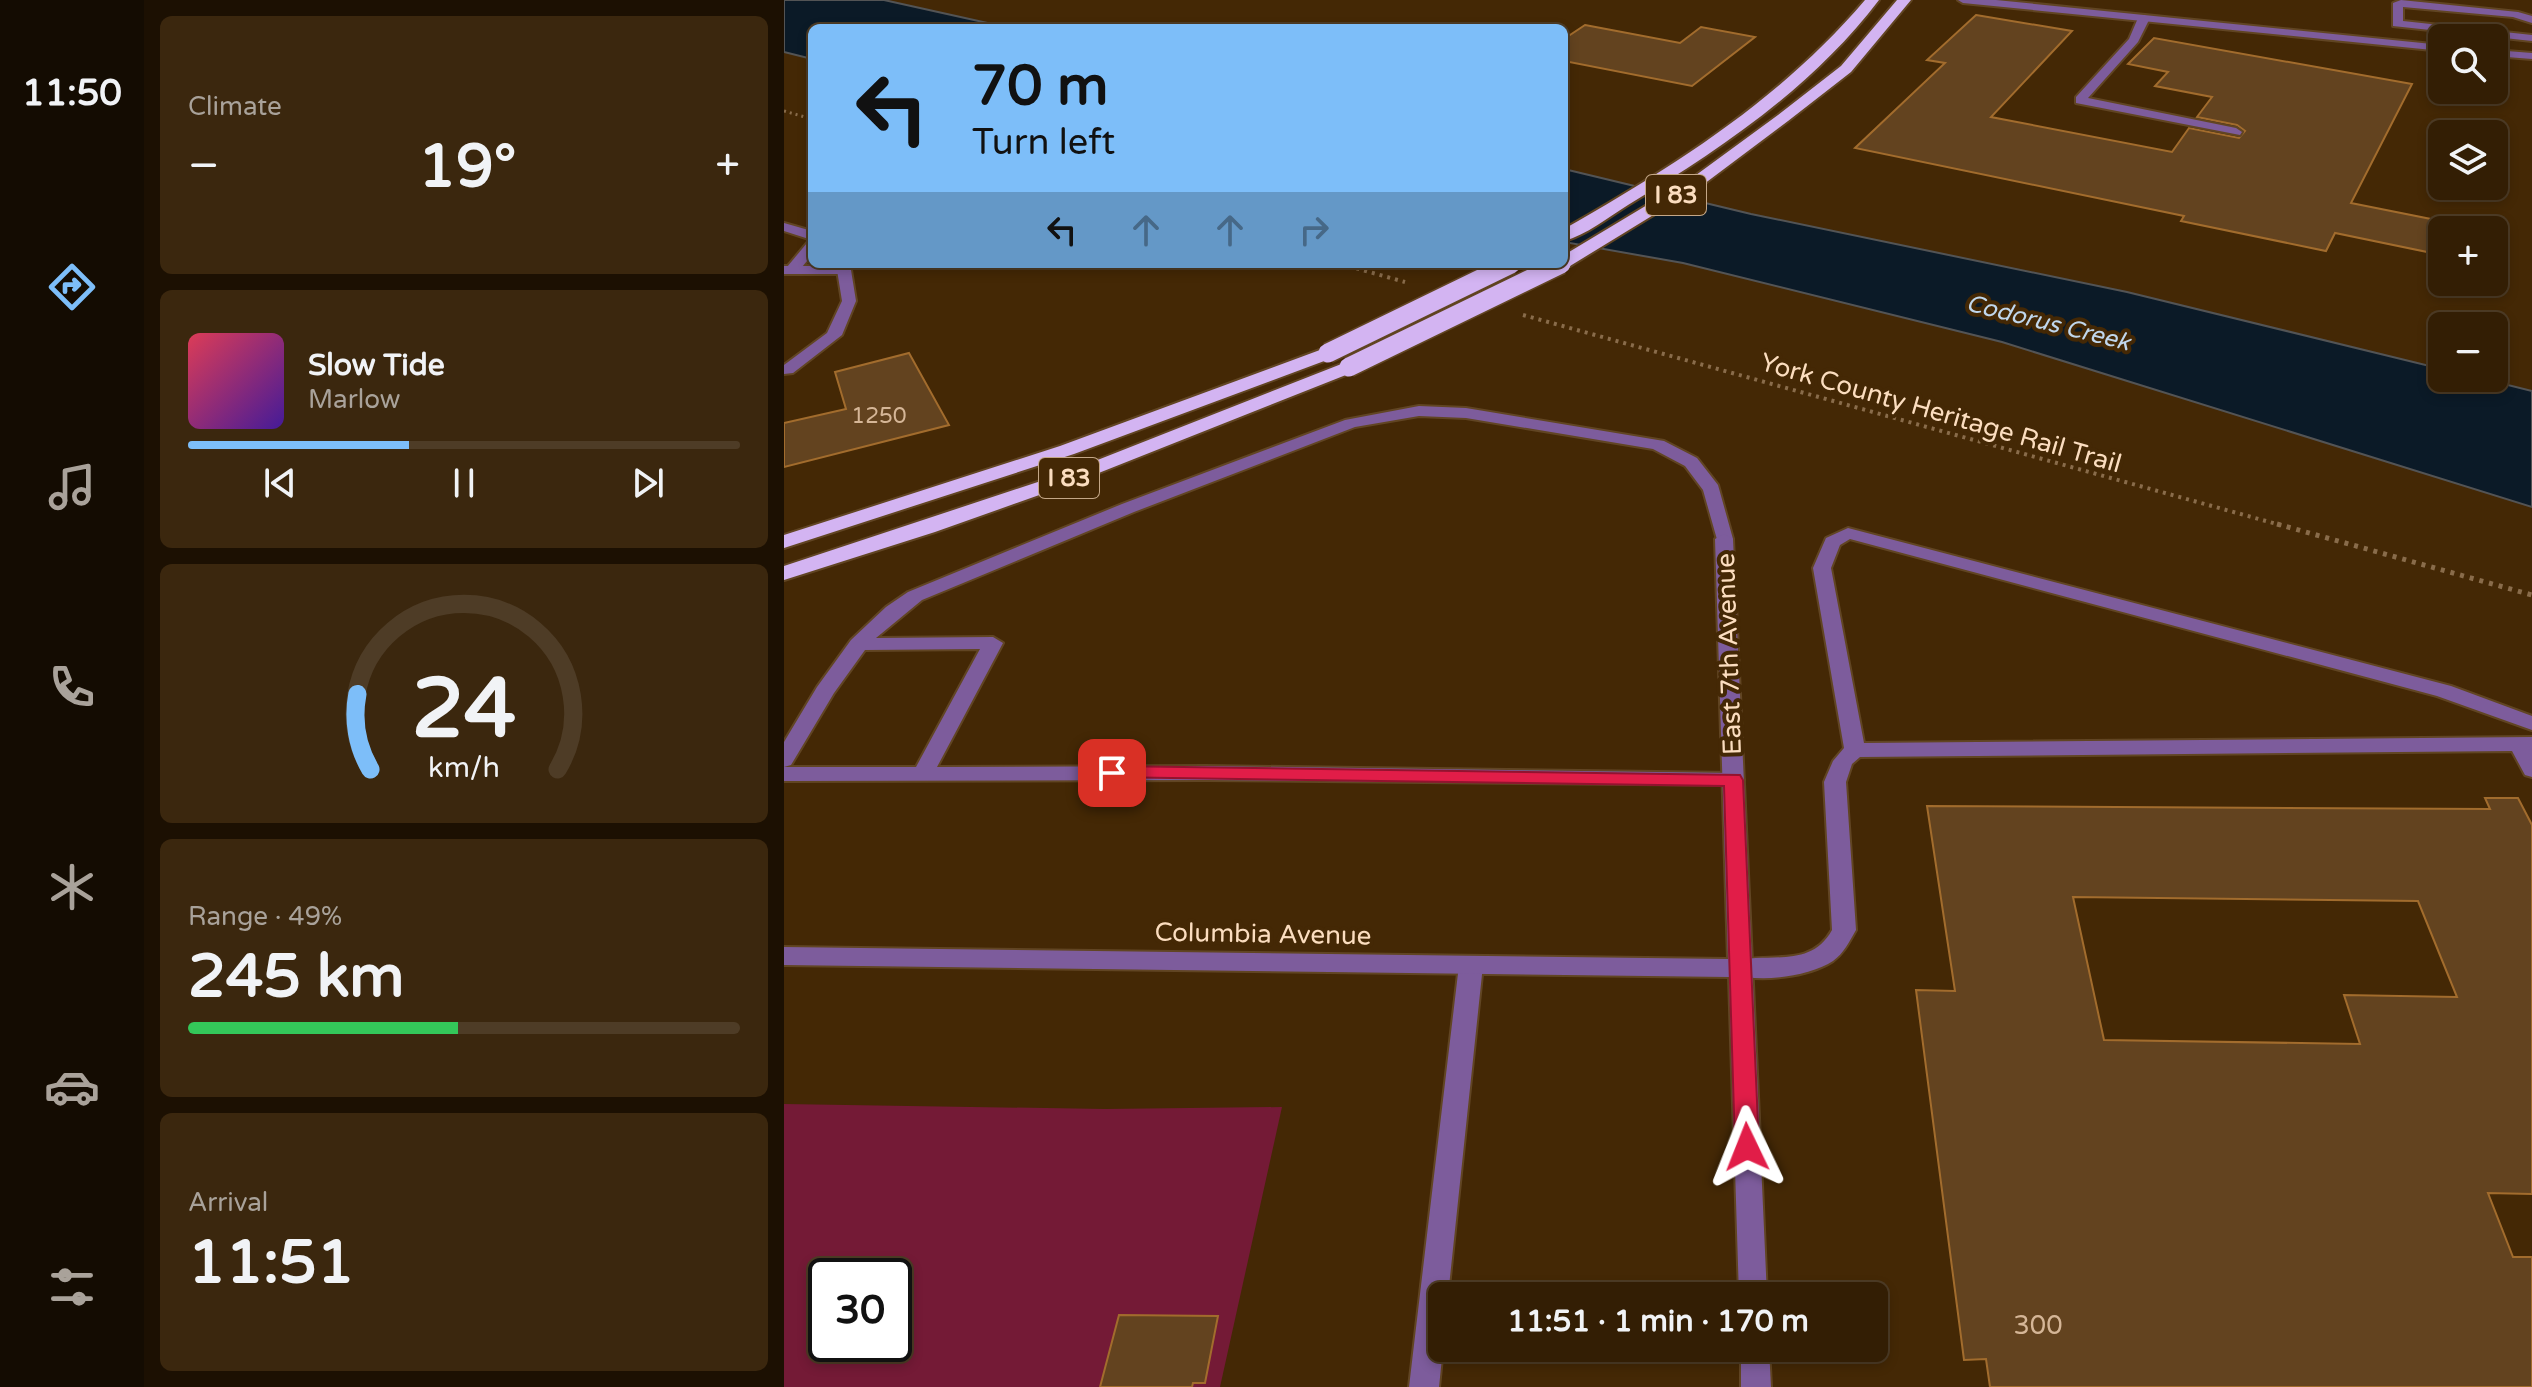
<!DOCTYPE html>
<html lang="en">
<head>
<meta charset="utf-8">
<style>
  :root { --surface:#331e04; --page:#3b270e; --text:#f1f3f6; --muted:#a9a29a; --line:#4e3c26; --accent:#7dbef9 }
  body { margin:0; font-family:"Varela Round",sans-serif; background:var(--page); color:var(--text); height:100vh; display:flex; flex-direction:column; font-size:30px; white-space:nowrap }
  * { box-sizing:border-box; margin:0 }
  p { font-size:26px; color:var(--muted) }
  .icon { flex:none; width:44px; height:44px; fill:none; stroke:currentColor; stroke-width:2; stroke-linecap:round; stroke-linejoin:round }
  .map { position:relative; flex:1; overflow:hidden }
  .panel { display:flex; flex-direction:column; gap:16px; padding:16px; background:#1c1002; width:640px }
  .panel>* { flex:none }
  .banner { position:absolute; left:24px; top:24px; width:760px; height:244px; border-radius:12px; box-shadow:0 4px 12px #0003,0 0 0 2px var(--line); background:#7dbef9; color:#111; overflow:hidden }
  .controls { position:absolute; left:1644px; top:24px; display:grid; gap:16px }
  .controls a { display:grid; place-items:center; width:80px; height:80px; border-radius:12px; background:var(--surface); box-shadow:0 4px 12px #0003,0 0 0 2px var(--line); font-size:40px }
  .speed { position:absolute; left:24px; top:1258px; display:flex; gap:16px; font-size:40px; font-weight:700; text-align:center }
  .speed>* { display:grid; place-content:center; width:104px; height:104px; border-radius:50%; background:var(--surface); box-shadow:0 4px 12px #0003,0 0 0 2px var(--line); line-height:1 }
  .speed .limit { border:4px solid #111; border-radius:12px; background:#fff; color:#111 }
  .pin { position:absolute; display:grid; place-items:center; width:68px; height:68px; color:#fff; margin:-34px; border-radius:16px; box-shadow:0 4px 12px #0006 }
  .me { position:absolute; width:88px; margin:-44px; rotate:358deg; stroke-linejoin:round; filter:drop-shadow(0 0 6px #0008) }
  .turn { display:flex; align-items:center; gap:28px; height:168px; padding:0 32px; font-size:36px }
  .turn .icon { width:104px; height:104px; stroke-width:2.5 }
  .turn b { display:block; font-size:56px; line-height:68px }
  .lanes { display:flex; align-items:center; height:76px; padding:0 32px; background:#0003; justify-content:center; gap:40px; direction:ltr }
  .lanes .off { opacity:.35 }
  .big { font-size:60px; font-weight:800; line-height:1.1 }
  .panel .widget { flex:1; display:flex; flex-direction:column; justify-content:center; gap:12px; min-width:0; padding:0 28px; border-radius:12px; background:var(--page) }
  .panel .dial { align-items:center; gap:0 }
  .dial svg { height:208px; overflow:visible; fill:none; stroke:var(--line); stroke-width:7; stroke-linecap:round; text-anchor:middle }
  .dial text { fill:var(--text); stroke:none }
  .song { display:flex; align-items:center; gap:24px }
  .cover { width:96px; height:96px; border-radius:12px; background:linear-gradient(135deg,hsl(350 70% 55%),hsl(260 70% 35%)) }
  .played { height:8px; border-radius:4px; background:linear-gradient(90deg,var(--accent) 40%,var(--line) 40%) }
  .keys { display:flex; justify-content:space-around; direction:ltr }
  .heat { display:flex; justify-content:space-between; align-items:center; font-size:44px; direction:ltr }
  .charge { height:12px; border-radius:6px; background:linear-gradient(90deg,#34c759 49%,var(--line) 0) }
  .trip { position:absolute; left:644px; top:1282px; width:460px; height:80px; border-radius:12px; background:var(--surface); box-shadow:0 4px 12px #0003,0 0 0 2px var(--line); font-weight:800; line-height:80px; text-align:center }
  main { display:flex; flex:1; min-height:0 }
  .menu { display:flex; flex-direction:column; width:144px; justify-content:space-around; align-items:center; background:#140c02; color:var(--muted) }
  .menu .icon { width:56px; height:56px }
  .menu .on { color:var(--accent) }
  .menu b { font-size:36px; color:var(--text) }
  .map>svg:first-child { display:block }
  .green { fill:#741a36; fill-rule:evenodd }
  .water { fill:#0b1a27; stroke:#535455; stroke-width:2 }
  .building { fill:#63431f; stroke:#a26c2d; stroke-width:2; fill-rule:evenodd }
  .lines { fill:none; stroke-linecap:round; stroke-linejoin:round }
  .service-casing { stroke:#614523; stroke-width:4 }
  .minor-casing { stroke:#614523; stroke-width:4 }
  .tertiary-casing { stroke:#614523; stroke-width:4 }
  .motorway-casing { stroke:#614523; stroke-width:4 }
  .path-far2 { stroke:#896c4b; stroke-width:3; stroke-dasharray:2 4; stroke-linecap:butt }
  .path-far1 { stroke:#896c4b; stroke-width:4; stroke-dasharray:3 5; stroke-linecap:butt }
  .path { stroke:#896c4b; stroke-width:5; stroke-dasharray:4 6; stroke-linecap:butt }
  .service { fill:#7d5c9c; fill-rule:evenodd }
  .minor { fill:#7d5c9c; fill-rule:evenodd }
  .tertiary { fill:#7d5c9c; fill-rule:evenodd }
  .motorway { fill:#d3b4f2; fill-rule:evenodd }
  .motorway-bridge-casing { stroke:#614523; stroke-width:22; stroke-linecap:butt }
  .motorway-bridge { stroke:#d3b4f2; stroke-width:19 }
  .route { fill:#e11d48; stroke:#92132f; stroke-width:2 }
  .labels { text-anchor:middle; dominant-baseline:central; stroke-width:8; stroke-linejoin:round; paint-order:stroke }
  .number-label { font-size:22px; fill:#d5b697 }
  .shield { fill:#442805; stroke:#c4a787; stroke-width:2 }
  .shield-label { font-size:24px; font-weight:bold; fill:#fbddbf }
  .far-water-label { font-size:24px; font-style:italic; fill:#c0d7ed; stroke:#442805 }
  .street-label { font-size:26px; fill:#fbddbf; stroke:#442805 }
  .near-number-label { font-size:26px; fill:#d5b697 }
</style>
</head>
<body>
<main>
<nav class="menu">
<b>11:50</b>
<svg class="icon on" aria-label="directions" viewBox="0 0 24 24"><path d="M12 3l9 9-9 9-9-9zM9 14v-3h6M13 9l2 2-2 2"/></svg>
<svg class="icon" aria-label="music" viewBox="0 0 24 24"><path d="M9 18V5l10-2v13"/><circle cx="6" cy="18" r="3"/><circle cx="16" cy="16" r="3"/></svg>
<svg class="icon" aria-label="phone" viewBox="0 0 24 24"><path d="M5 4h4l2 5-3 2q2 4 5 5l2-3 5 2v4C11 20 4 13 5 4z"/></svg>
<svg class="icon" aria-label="climate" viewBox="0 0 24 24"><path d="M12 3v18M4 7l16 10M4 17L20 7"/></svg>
<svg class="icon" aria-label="car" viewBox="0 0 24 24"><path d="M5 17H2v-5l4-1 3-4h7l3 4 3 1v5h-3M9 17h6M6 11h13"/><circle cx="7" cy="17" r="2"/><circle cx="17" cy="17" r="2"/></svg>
<svg class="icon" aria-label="filters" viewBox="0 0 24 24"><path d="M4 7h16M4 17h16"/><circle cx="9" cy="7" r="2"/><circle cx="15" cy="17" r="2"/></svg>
</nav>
<section class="panel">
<div class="widget"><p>Climate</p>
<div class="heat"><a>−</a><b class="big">19°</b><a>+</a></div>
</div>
<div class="widget">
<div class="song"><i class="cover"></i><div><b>Slow Tide</b><p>Marlow</p></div></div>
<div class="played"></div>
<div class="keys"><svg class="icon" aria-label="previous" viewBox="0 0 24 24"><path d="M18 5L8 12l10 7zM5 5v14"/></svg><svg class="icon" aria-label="pause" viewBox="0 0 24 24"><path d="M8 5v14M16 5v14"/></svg><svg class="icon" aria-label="next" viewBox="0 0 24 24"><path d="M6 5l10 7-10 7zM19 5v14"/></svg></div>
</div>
<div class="widget dial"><svg viewBox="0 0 100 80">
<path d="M14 69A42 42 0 1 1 86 69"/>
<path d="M14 69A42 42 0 0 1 9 40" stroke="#7dbef9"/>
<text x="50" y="56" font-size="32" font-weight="700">24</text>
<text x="50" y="72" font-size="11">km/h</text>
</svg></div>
<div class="widget"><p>Range · 49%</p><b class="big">245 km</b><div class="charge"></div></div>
<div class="widget"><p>Arrival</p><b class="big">11:51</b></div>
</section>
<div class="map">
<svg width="1748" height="1387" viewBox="0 0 1748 1387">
  <rect width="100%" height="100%" fill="#442805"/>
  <path class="green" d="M0 1104 321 1109 498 1107 436 1387H0ZM42 1276H110V1344H42Z"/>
  <g class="water">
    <polygon points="0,0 100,0 226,28 28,28 28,59 0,52"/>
    <polygon points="780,169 967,214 1343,292 1658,369 1658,378 1696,378 1748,391 1748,507 1218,342 899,263 780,242"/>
  </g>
  <g class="building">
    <polygon points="1192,15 1288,31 1207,117 1388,152 1405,128 1455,138 1461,131 1453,125 1413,117 1428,97 1371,86 1384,72 1344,64 1370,38 1628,84 1567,203 1667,223 1663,230 1658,230 1658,242 1653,254 1551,233 1542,251 1397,221 1400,216 1071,148 1161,63 1143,60"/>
    <polygon points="801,25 896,43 917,27 971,37 908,86 780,61 780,39"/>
    <polygon points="125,353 165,425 0,467 0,423 62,409 51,372"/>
    <path d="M1701 798H1734L1748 825V1194L1704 1193 1729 1257H1748V1387H1206L1202 1359 1180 1360 1132 990 1171 991 1143 806 1706 809ZM1289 897 1634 901 1673 997 1560 995 1576 1044 1320 1040Z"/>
    <polygon points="335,1315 434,1316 421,1383 409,1383 408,1387 316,1387"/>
  </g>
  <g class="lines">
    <defs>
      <g id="service">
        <polygon points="1617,0 1734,12 1748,16 1748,23 1729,17 1619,7 1619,21 1748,35 1748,41 1609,26 1609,3"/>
        <polygon points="1360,15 1366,18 1354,42 1304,98 1452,128 1458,132 1456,135 1292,103 1292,97 1345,39 1354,18"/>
        <polygon points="0,223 28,231 28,240 0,231"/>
        <polygon points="28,242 28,255 13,273 3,273 3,267 23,243"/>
        <polygon points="60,266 67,270 72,301 58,335 9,373 0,374 0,365 43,333 58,301 53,270"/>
        <path d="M635 406 682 408 880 441 913 458 934 485 949 539 946 543H934L919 490 901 466 869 449 682 418 635 416 571 427 350 512 138 600 92 638 209 637 219 643 153 767 422 766 949 773 956 775 960 780 956 785 422 780 0 781V742L33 687 67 640 102 607 124 592 338 504 561 420ZM196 649 132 767H0L7 765 50 693 81 650Z"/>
        <path d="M1064 528 1667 686 1748 716V730L1653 696 1066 539 1056 545 1047 568 1080 743 1748 737V777L1741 775 1728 751 1076 757 1068 764 1062 782 1072 930C1065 942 1060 953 1049 961 1024 977 976 983 948 974L944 968 948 962C983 951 1026 970 1048 930L1040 782 1049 761 1060 748 1029 568 1042 538Z"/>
        <polygon points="687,956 695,959 699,965 664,1296 658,1296 659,1348 655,1387 625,1387 675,965 679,959"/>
      </g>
      <g id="minor">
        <polygon points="0,266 60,266 67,270 60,274 0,274"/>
        <polygon points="940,534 949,539 983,1296 955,1296 945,977 0,965 0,947 944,959 931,539"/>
        <polygon points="957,1348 985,1348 987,1387 957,1387"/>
      </g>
      <g id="tertiary">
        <polygon points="1174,0 1212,0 1658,45 1658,51 1179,3"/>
        <polygon points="1710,50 1748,53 1748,59 1710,56"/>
      </g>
      <g id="motorway">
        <path d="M1081 0H1095C1029 87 936 150 844 205 825 217 802 235 780 241V229C891 166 998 98 1081 0Z"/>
        <polygon points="1113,0 1127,0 1067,72 1004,121 920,184 786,266 774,266 780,264 780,255 908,178 994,115 1057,66"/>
        <polygon points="544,347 553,353 551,357 290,454 0,548 0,535 276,446"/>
        <polygon points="565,361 574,367 572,371 292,482 151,532 0,580 0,566 278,474"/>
      </g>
    </defs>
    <use href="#service" class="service-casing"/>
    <use href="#minor" class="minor-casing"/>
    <use href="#tertiary" class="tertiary-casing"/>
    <use href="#motorway" class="motorway-casing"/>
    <polyline class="path-far2" points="0,111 28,119"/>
    <g class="path-far1">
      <polyline points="557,264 621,282"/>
      <polyline points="739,315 1500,526"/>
    </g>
    <polyline class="path" points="1493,524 1748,595"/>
    <use href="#service" class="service"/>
    <use href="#minor" class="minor"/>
    <use href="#tertiary" class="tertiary"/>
    <use href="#motorway" class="motorway"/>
    <defs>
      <g id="motorway-bridge">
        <polyline points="544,353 727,264"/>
        <polyline points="565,367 777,264"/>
      </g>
    </defs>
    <use href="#motorway-bridge" class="motorway-bridge-casing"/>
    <use href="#motorway-bridge" class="motorway-bridge"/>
  </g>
  <polygon class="route" points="328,766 956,775 959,780 975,1147 971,1154 963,1157 955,1154 951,1147 940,786 321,777 318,773 321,768"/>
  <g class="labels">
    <g class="number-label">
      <text x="95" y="416">1250</text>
    </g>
    <g class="shield">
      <rect x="862" y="175" width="60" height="40" rx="6"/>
      <rect x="255" y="458" width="60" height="40" rx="6"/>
    </g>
    <g class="shield-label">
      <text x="892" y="195">I 83</text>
      <text x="285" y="478">I 83</text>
    </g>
    <g class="far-water-label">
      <text transform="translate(1264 323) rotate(14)">Codorus Creek</text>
    </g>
    <g class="street-label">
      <text transform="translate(1157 413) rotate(16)">York County Heritage Rail Trail</text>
      <text transform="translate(945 654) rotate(-92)">East 7th Avenue</text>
      <text transform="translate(479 934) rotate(1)">Columbia Avenue</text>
    </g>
    <g class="near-number-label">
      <text x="1254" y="1325">300</text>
    </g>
  </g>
</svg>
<div class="controls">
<a><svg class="icon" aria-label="search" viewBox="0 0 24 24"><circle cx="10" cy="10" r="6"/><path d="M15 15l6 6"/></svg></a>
<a><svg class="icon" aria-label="layers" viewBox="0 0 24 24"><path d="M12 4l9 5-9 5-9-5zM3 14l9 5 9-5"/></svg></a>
<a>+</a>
<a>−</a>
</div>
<div class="speed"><div class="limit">30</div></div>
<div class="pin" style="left:328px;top:773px;background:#d93025"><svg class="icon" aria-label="arrive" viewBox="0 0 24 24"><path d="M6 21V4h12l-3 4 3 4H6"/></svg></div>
<svg class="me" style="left:963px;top:1147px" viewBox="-20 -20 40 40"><path d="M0-17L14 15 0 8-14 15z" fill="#e11d48" stroke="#fff" stroke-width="4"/></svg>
<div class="trip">11:51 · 1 min · 170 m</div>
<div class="banner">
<div class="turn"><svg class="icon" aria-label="left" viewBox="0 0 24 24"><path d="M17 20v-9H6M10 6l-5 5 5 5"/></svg><div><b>70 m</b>Turn left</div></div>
<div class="lanes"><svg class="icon" aria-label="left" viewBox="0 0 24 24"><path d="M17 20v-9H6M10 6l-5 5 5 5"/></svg><svg class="icon off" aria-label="ahead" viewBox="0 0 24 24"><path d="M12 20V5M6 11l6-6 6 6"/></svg><svg class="icon off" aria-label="ahead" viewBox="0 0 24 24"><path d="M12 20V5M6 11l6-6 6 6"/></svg><svg class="icon off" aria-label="right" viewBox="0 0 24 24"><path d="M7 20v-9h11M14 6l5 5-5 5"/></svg></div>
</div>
</div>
</main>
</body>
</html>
